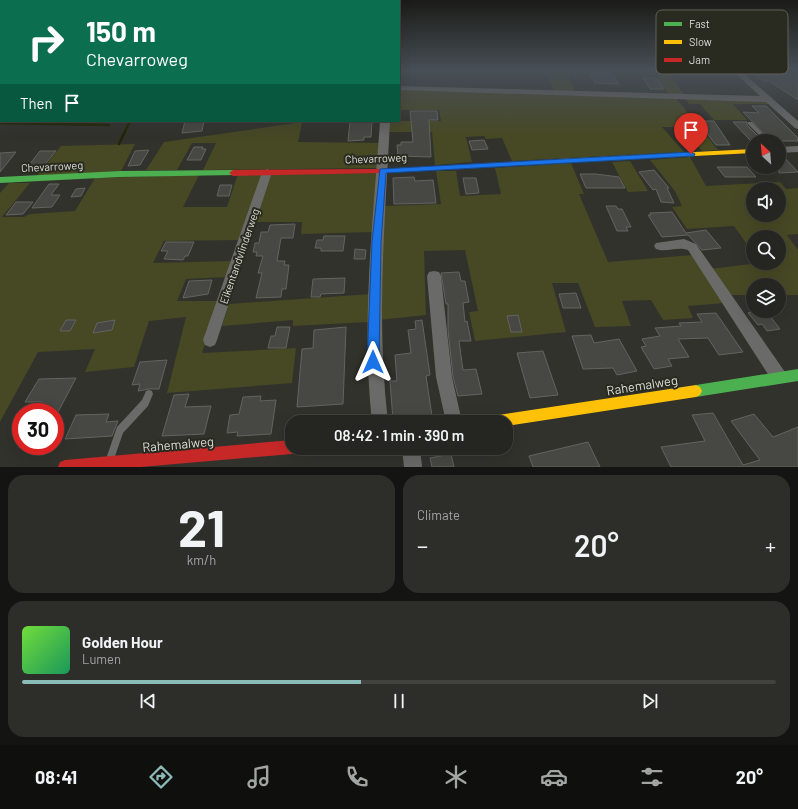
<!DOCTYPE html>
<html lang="en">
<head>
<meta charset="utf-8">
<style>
  :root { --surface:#252621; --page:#2d2e2a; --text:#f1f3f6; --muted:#a3a5a5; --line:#42433f; --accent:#8bbbb9 }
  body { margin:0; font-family:Barlow,sans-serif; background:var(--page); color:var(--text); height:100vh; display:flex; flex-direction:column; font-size:15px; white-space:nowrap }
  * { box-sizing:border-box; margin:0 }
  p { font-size:13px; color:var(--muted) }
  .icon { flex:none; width:22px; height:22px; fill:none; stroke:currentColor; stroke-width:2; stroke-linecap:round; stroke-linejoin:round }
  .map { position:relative; height:467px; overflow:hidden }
  .details { display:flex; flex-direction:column; gap:8px; padding:8px; background:#141512; flex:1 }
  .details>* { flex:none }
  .hud { position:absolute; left:0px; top:0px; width:400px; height:122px; box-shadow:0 4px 16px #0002,0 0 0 1px var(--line); background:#0b6e4f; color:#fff; overflow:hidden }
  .needle { width:26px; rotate:334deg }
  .buttons { position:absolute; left:746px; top:134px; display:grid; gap:8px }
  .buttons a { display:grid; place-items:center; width:40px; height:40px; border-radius:50%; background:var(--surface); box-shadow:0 4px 16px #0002,0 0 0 1px var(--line); font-size:20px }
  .speed { position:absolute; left:12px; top:403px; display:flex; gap:8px; font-size:20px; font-weight:700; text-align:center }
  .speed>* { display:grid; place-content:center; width:52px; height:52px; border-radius:50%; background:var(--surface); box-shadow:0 4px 16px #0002,0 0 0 1px var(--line); line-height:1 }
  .speed .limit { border:6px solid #d22; background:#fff; color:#111 }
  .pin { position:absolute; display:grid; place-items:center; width:34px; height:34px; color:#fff; margin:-41px -17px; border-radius:50% 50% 50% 0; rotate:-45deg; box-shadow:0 0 4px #0007 }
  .pin .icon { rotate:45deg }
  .me { position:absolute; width:44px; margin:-22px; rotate:0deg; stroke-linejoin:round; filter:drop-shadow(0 0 3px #0008) }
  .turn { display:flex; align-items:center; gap:14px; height:84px; padding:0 20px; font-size:18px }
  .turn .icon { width:52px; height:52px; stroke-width:2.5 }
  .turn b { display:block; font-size:28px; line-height:34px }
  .then { display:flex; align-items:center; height:38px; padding:0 20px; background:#0003; gap:8px; font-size:15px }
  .big { font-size:30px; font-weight:600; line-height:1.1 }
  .details .card { flex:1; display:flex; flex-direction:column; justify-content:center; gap:6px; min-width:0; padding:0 14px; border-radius:16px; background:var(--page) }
  .details .dial { align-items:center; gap:0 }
  .dial b { font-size:52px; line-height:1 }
  .song { display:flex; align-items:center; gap:12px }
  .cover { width:48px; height:48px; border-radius:6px; background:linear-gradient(135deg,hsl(100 70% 55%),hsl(150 70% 35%)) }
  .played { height:4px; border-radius:2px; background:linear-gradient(90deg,var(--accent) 45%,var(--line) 45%) }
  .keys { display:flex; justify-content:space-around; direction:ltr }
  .heat { display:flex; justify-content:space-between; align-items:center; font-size:22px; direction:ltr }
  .details .tiles { flex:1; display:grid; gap:8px; grid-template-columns:1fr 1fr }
  .card:last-child { grid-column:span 2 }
  .trip { position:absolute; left:285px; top:415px; width:228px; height:40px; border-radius:16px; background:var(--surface); box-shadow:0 4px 16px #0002,0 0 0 1px var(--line); font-weight:600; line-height:40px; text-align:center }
  .dock { display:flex; height:64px; justify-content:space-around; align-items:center; background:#0f0f0d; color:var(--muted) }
  .dock .icon { width:28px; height:28px }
  .dock .selected { color:var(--accent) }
  .dock b { font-size:18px; color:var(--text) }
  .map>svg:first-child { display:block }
  .green { fill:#474824; fill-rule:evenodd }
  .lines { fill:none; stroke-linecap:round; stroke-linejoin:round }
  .stream { stroke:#252505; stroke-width:2.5 }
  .building { fill:#474843; stroke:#63645f }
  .lane { fill:#6a6a68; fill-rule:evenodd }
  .street { fill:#6a6a68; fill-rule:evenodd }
  .fast { fill:#4caf50; fill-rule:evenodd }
  .slow { fill:#ffc107; fill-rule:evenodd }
  .jam { fill:#c62828; fill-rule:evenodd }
  .route { fill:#1a73e8; stroke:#114b97 }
  .labels { text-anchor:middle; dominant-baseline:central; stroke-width:4; stroke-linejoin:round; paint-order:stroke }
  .street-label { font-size:11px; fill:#deded8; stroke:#292a20 }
  .near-street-label { font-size:13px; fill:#deded8; stroke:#292a20 }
  .key { fill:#292a20; stroke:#5f6057; stroke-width:1 }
  .key-label { font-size:11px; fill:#deded8 }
</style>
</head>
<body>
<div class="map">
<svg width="798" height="467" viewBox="0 0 798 467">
  <rect width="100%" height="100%" fill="#31322c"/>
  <g class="green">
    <polygon points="546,71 566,71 576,92 554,92"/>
    <polygon points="654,71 668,71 684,95 669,95"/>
    <polygon points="399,89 676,98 718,150 702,151 681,127 662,127 684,152 512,161 502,138 486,139 484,136 466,137 472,162 435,165 432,132 388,132 388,121 441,121 439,110 399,110"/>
    <polygon points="685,98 764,100 771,104 733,104 747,120 714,120 700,104 689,104"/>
    <polygon points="302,122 298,142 379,143 378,168 203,170 216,143 192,143 177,170 146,170 164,142"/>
    <polygon points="135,144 121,171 37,176 61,146"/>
    <path d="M690 157 706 186 780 182 786 189 798 188V234L787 235 798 250V295H779V285H753V295H727L709 269 760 263H779V237H753V253L734 226 687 229 672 207 682 206 675 191 650 160ZM753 189H779V215H753Z"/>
    <polygon points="630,161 648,191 628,192 612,162"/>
    <polygon points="571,163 584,194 579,194 608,262 693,255 724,303 688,306 693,318 663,320 651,300 622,301 631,326 595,327 578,283 552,283 566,332 475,341 469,312 478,311 465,250 424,251 426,315 379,320 384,206 441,204 436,171 456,171 460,196 501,194 495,168"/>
    <polygon points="379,173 373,232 301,234 302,222 256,222 270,174"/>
    <polygon points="238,174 263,174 241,240 164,241 153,263 232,261 227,277 186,279 177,301 219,301 202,353 296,348 292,383 167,393 186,317 149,321 134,367 85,372 95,349 38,352 0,422 0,193 9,183 30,183 2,217 24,217 30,214 75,211 95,178 199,175 183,207 227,207"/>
    <polygon points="371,294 368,322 293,326 293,320 222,326 229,304"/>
  </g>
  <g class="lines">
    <g class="stream">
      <polyline points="0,123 109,125"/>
      <polyline points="119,144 130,121"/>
    </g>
  </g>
  <g class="building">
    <polygon points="587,71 612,73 619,84 595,83"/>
    <polygon points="750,71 771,71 777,74 798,74 798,100 769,81 763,81"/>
    <polygon points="643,78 657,78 664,89 650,89"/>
    <polygon points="752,106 766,106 798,138 798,141 771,141 743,112 759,113"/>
    <polygon points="410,111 437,111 438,120 429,120 431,157 398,156 397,145 401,145 401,142 413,142"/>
    <polygon points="185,121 204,121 202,131 182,133"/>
    <polygon points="350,121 372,121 371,137 364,137 364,140 348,141"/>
    <polygon points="697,121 714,121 730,145 716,145"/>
    <polygon points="733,122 747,122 747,125 763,141 751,141"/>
    <polygon points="675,134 685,134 695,145 684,146"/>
    <polygon points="484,140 488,149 472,150 469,141"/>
    <polygon points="194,147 203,147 202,149 206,149 201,160 187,160"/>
    <polygon points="149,150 140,165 128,166 135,151"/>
    <polygon points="40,151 56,151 42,168 26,169"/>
    <polygon points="16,152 0,172 0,153"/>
    <polygon points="779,154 781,154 798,172 779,173"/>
    <polygon points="717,167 747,167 756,177 725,177"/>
    <polygon points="654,170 669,188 667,188 674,203 661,202 656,189 653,190 639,172"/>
    <polygon points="580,174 596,174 619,177 625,188 586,188"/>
    <polygon points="414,177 415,181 433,180 436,203 394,204 393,178"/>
    <polygon points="463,178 476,178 479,193 466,194"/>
    <polygon points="49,184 59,184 51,195 60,195 52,207 32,208"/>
    <polygon points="220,185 232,185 229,196 217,196"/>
    <polygon points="85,188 81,196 71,197 76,189"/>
    <polygon points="16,202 33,202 23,214 6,215"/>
    <polygon points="606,206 616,206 618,209 622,209 631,227 626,227 628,231 617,231"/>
    <polygon points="672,212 686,233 706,230 721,248 702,250 688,235 662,237 648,215 651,215 650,213"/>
    <polygon points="295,224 293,238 281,238 277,261 285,261 284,265 289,265 286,289 282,289 281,297 256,298 262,273 258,273 263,256 256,256 257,252 253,252 255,243 259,243 261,232 268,232 270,225"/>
    <polygon points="324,236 345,236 343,251 321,251 321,248 315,248 317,240 323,240"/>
    <polygon points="166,242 194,242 188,256 185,256 183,260 164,259 168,251 161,251"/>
    <polygon points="355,249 366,250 365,259 354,259"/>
    <polygon points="459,272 461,281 465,281 469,302 463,303 465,322 467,321 471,341 459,341 463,370 476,369 482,394 458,396 453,377 448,330 448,304 446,304 441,273"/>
    <polygon points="345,278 344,293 321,294 320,297 311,297 313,279"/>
    <polygon points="212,280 208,294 183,298 189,281"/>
    <polygon points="576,293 581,308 563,308 559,294"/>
    <polygon points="750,311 766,311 780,329 767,331 762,324 758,325 748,313 751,312"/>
    <polygon points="716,313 743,352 719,355 708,338 678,339 689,357 668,359 672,366 654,369 641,347 646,346 642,339 660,336 655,328 681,326 679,323 702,322 697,314"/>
    <polygon points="518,315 522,332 511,332 507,316"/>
    <polygon points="66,320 76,320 70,331 60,331"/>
    <polygon points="115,320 112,330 93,333 97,323"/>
    <polygon points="422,320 430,375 426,376 432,416 393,420 390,381 397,381 395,355 411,353 408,330 416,329 415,321"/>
    <polygon points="277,327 290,327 286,348 268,348 271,336 275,336"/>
    <polygon points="346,327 343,404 297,407 302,349 313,348 314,330"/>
    <polygon points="591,335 594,343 619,339 637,371 617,375 613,368 583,369 572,336"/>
    <polygon points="543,351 558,395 530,398 517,353"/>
    <polygon points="167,360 159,389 149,389 138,391 140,384 132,385 140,362"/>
    <polygon points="76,378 58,412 37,412 42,402 25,402 39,379"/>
    <polygon points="189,394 185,407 211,406 204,434 162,436 174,395"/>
    <polygon points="261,396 260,401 276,400 271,434 237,436 238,432 227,433 230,415 239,414 243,397"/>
    <polygon points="713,413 743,465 760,460 731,421 754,414 773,437 798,427 798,467 671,467 661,447 705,441 692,415"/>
    <polygon points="109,414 106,422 118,421 112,436 65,439 76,415"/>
    <polygon points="588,442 600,467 533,467 529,456"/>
    <polygon points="451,454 454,467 432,467 430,458"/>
  </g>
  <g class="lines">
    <g class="lane">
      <polygon points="748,122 752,122 770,141 765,141 748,124"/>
      <polygon points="149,390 152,391 153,394 148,406 123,433 114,459 111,460 108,459 107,456 117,427 142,400 146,391"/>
    </g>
    <g class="street">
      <polygon points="733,71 741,71 798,121 798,129 795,128 766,102 399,90 399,86 760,96"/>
      <rect x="0" y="76" width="1" height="4"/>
      <path d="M380 121H390C385 222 376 321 388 422H372C361 321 373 222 380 121Z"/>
      <polygon points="798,146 798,152 779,153 779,147"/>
      <polygon points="267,169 272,172 217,340 215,345 210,347 205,345 203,340 262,172"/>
      <path d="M684 239 696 244 785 372 787 377 785 382 779 384 773 382 688 250C677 246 666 253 656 249L654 246 656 243Z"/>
      <polygon points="434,271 439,272 441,276 452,377 462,422 446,422 436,377 427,276 429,272"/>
      <polygon points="402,448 420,448 422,467 404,467"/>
    </g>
    <g class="fast">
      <polygon points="233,170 236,171 237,173 236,175 120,177 0,183 0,177 120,171"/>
      <polygon points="798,369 798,381 696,397 692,395 690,391 692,387 696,385"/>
    </g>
    <g class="slow">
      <polygon points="753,149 753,153 559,163 555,161 559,159"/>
      <polygon points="696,385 700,387 702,391 700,395 696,397 506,426 506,422 485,422 487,418 491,416"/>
    </g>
    <g class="jam">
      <polygon points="559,159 563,161 562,163 382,173 233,176 229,173 233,170 382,169"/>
      <polygon points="292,440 292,448 298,448 297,452 292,454 141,467 58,467 60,462 65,460"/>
    </g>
  </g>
  <linearGradient id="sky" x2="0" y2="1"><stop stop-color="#1b1c18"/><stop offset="0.52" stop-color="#484f56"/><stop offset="1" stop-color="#484f56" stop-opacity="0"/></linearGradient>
  <rect width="798" height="136" fill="url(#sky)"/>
  <polygon class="route" points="691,152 695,154 694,156 386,173 381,242 379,362 377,366 373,368 369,366 367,362 372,242 380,169"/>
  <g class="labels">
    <g class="street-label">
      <text transform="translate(376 158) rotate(-2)">Chevarroweg</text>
      <text transform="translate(52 166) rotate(-3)">Chevarroweg</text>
      <text transform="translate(239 256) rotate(-71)">Eikentandvlinderweg</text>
    </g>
    <g class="near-street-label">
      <text transform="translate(642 385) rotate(-9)">Rahemalweg</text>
      <text transform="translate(178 444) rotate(-5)">Rahemalweg</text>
    </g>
  </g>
  <rect x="656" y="10" width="132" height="64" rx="6" class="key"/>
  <rect x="664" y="22" width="18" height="4" fill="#4caf50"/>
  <rect x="664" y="40" width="18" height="4" fill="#ffc107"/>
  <rect x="664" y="58" width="18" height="4" fill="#c62828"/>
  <g class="key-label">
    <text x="689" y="28">Fast</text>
    <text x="689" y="46">Slow</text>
    <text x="689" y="64">Jam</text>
  </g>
</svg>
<div class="buttons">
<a><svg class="needle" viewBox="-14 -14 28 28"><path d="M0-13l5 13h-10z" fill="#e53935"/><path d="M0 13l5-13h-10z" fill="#a3a5a5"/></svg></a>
<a><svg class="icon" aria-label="sound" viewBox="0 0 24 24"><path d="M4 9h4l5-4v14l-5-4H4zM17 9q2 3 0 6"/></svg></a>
<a><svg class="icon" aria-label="search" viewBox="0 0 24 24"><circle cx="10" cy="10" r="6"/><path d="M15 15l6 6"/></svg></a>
<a><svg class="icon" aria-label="layers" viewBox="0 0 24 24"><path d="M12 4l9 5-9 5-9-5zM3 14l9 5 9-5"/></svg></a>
</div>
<div class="speed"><div class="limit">30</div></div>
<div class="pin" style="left:691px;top:154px;background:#d93025"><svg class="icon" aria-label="arrive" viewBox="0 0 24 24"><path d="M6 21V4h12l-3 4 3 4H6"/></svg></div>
<svg class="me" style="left:373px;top:362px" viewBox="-20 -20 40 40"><path d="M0-17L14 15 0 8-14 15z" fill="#1a73e8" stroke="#fff" stroke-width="4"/></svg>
<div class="trip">08:42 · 1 min · 390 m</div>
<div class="hud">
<div class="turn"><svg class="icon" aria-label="right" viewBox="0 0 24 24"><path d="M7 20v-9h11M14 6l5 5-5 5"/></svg><div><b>150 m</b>Chevarroweg</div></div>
<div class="then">Then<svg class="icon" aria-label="arrive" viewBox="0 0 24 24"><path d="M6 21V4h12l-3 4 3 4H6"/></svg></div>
</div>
</div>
<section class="details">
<div class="tiles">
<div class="card dial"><b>21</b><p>km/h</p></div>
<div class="card"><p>Climate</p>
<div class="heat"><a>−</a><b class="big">20°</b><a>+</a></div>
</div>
<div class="card">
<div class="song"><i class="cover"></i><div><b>Golden Hour</b><p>Lumen</p></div></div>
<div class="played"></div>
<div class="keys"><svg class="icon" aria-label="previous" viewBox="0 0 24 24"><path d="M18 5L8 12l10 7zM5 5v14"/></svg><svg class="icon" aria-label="pause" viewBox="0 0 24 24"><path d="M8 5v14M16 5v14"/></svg><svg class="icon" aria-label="next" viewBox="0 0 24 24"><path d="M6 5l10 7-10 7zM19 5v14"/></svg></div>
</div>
</div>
</section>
<nav class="dock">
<b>08:41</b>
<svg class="icon selected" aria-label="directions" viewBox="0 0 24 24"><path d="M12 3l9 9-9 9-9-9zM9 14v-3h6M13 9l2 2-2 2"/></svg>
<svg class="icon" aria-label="music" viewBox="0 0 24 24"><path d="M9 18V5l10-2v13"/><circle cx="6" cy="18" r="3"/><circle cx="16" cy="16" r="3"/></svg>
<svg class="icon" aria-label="phone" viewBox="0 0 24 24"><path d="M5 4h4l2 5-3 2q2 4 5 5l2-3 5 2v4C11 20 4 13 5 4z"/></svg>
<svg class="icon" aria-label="climate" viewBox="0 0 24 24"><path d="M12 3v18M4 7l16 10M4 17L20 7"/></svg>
<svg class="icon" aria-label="car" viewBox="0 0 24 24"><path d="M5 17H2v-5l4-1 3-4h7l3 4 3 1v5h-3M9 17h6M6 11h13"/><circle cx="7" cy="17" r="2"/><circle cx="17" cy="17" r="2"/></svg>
<svg class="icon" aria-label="filters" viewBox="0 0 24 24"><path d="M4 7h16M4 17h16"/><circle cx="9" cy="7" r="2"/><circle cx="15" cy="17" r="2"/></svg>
<b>20°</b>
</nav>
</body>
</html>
